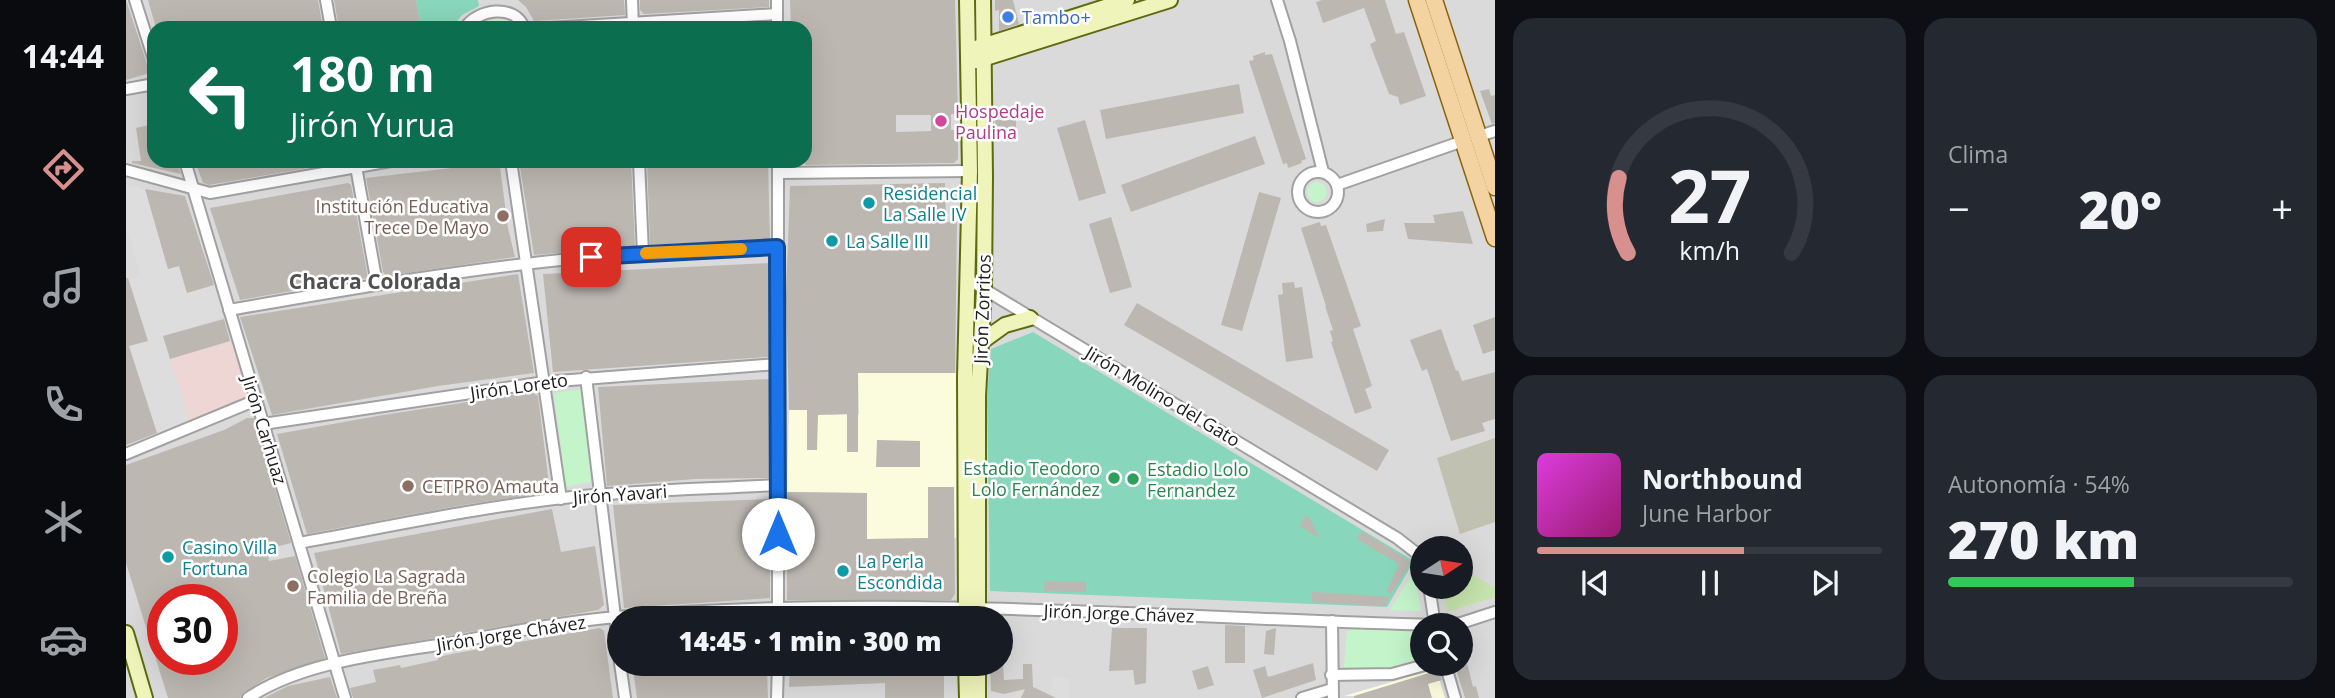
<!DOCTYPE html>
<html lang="es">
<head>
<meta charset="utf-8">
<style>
  :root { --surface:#171b24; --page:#242831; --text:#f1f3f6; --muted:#9ea1a6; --line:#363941; --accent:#d8908f }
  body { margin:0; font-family:"Open Sans",sans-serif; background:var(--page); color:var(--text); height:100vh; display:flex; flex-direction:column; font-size:26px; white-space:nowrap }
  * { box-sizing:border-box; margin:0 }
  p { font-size:23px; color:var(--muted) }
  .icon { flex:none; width:38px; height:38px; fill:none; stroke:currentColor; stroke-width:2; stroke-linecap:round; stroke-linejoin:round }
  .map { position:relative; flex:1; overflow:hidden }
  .details { display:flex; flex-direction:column; gap:18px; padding:18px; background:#0d0f14; width:840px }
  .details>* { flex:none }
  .banner { position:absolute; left:21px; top:21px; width:665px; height:147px; border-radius:21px; box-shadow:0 7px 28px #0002; background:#0b6e4f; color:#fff; overflow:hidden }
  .needle { width:46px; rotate:78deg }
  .controls { position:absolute; left:1284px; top:536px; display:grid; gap:14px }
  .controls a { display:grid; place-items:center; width:63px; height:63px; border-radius:50%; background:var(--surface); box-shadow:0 7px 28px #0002; font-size:35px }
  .speed { position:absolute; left:21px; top:584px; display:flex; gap:14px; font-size:35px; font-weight:700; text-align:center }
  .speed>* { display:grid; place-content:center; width:91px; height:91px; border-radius:50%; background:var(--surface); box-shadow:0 7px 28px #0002; line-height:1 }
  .speed .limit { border:10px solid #d22; background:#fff; color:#111 }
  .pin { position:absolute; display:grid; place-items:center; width:60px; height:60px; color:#fff; margin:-30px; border-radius:14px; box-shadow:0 4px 10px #0006 }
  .me { position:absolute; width:77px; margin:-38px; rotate:0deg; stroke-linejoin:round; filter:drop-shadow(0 0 5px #0008) }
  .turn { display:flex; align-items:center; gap:24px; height:147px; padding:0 28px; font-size:32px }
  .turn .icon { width:91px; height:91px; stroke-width:2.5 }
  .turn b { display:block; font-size:49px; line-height:60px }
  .big { font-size:52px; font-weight:800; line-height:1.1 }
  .details .tile { flex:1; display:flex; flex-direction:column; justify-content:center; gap:10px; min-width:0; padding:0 24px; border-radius:21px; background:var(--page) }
  .details .dial { align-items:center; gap:0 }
  .dial svg { height:182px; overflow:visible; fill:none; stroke:var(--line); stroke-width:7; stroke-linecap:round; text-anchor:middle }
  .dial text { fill:var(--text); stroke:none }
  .song { display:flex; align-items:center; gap:21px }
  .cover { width:84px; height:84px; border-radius:10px; background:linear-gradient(135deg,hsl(300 70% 55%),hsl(320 70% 35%)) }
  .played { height:7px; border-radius:4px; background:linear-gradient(90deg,var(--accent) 60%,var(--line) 60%) }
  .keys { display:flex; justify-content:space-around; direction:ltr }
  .heat { display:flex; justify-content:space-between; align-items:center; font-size:38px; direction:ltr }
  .charge { height:10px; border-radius:5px; background:linear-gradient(90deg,#34c759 54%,var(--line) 0) }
  .details .tiles { flex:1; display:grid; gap:18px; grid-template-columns:repeat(2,1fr) }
  .trip { position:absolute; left:481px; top:606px; width:406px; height:70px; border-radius:35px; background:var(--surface); box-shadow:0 7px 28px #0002; font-weight:800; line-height:70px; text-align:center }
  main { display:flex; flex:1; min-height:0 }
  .dock { display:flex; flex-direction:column; width:126px; justify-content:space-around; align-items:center; background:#090b0e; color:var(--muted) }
  .dock .icon { width:49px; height:49px }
  .dock .current { color:var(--accent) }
  .dock b { font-size:32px; color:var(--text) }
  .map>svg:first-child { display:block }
  .residential { fill:#dbdada; fill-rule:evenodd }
  .commercial { fill:#edd6d4 }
  .education { fill:#fbfcde }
  .construction { fill:#c0c1b0 }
  .grass { fill:#c6e4ad }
  .park { fill:#c4f4c9 }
  .pitch { fill:#88d6bb }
  .parking { fill:#ddd }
  .building { fill:#bdb7b1; fill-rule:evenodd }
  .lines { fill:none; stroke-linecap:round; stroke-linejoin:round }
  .street-casing { stroke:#a1a1a1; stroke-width:14 }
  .secondary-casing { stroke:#5d6a0e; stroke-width:18 }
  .primary-casing { stroke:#8a640c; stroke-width:19 }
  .street { stroke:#fff; stroke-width:10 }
  .secondary { stroke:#eff4bb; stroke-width:14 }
  .primary { stroke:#f4d3a2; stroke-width:16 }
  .route-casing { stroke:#114b97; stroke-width:18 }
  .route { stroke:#1a73e8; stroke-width:12 }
  .slow { stroke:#f59e0b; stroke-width:12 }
  .shop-dot { fill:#3f7fe0; stroke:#fff; stroke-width:2.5 }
  .hotel-dot { fill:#d1479c; stroke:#fff; stroke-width:2.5 }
  .culture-dot { fill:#0f9aa8; stroke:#fff; stroke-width:2.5 }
  .education-dot { fill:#8d6e63; stroke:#fff; stroke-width:2.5 }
  .leisure-dot { fill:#2e9e5b; stroke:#fff; stroke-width:2.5 }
  .labels { text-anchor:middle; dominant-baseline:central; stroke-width:5; stroke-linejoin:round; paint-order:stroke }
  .shop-label { font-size:18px; fill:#366cbe; stroke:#fff; text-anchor:start }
  .hotel-label { font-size:18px; fill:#b23c85; stroke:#fff; text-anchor:start }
  .culture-label { font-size:18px; fill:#0d838f; stroke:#fff; text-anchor:start }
  .education-label { font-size:18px; fill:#785e54; stroke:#fff; text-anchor:start }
  .street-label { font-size:18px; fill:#1d1d1d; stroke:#fff }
  .leisure-label { font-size:18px; fill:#27864d; stroke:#fff; text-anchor:end }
  .quarter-label { font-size:21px; font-weight:bold; fill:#505050; stroke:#fff }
</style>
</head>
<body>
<main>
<nav class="dock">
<b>14:44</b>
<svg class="icon current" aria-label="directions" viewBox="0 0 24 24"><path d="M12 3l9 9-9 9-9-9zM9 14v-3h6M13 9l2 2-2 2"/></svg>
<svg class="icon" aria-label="music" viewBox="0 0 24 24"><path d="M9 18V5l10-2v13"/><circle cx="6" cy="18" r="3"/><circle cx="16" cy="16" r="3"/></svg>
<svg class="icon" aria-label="phone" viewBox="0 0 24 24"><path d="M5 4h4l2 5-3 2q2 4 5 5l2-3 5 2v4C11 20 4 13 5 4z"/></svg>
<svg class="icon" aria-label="climate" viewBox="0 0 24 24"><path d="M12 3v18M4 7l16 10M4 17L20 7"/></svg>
<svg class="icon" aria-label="car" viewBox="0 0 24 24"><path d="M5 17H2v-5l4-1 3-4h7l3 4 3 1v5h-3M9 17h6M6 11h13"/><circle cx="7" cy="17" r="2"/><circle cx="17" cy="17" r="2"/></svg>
</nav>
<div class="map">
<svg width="1369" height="698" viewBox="0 0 1369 698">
  <rect width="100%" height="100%" fill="#edeae4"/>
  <path class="residential" d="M0 0H1369V698H0ZM28 28H679V161H28ZM1297 548H1335V586H1297ZM37 600H96V660H37ZM494 618H875V663H494ZM1297 625H1335V663H1297Z"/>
  <polygon class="commercial" points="106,341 122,393 120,401 64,423 44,359"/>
  <g class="education">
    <polygon points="732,373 832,373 830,538 741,539 740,493 661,492 663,410 703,410 703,415 733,414"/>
    <polygon points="1310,669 1319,698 1218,696"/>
  </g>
  <polygon class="construction" points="1369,438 1369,522 1334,534 1311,458"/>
  <polygon class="grass" points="1335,568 1369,588 1369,597 1321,612 1316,586 1335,586"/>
  <g class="park">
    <polygon points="379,18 388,21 392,28 346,28 354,20"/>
    <circle cx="1191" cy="192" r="10"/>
    <polygon points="457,389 468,481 440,487 428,393"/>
    <polygon points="1288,571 1295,611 1264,610"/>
    <polygon points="1230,626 1297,629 1297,663 1272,670 1220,670 1218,667 1221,632"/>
  </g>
  <g class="pitch">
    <polygon points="290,0 352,0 353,6 336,15 326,28 295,28"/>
    <polygon points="907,332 1288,561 1261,607 864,591 861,397 865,349"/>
  </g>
  <g class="parking">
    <polygon points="0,185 19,189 42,269 53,266 61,292 88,285 98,317 37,336 64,423 31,435 3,346 22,340 3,280 15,276 0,226"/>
    <polygon points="927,676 944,679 944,698 924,698"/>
  </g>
  <g class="building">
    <polygon points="0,0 24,73 0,80"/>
    <polygon points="22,0 192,0 197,28 30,28"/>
    <polygon points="208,0 290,0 295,28 213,28"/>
    <polygon points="392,0 498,0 499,15 408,21 400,7"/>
    <polygon points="514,0 643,0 643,7 518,14 514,10"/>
    <path d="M664 0H829L832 114H825V130H832V159L828 163 679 165V28H665ZM770 115H805V131L770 132Z"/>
    <polygon points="869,0 887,0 893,24 873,31 873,10 869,11"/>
    <polygon points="1196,0 1259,0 1270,34 1278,32 1300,96 1274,105 1272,97 1263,94 1244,44 1250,41 1238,8 1197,23 1190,2"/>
    <polygon points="1139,52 1139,55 1146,54 1180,159 1175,161 1176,163 1162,168 1161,163 1157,164 1123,61 1128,60 1127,56"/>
    <polygon points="1113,84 1118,113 980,139 974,110"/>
    <polygon points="1363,89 1365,96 1369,95 1369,123 1366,124 1354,91"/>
    <polygon points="869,120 890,120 890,134 868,133"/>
    <polygon points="959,120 980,193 953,201 931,128"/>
    <polygon points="28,124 28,161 51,161 55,174 6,163 6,161 15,161 10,128"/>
    <polygon points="1129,136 1139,164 1005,212 995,185"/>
    <polygon points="69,161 188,161 188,167 83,185 77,183"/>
    <polygon points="393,161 505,161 509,246 408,255"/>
    <polygon points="521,161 642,161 644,239 524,245"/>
    <polygon points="369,163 374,167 382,228 389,257 260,276 257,272 240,178"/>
    <polygon points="222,183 225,185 242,278 114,300 84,208"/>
    <polygon points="819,183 820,222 831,222 829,373 732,373 732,452 721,452 721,414 692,415 691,450 681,450 681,410 663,410 660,298 664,186"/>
    <polygon points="19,189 59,196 88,285 61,293 53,266 42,269"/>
    <polygon points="1133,192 1155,198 1116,331 1095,325"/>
    <polygon points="1337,211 1347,244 1282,239 1278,223 1309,223 1307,215"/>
    <polygon points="985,217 1006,287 984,293 963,224"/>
    <polygon points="1259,219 1257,231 1241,232 1240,224"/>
    <polygon points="1194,222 1195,226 1200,225 1235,326 1227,329 1246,386 1239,389 1246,408 1229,414 1205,342 1207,341 1204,331 1207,330 1199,306 1200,306 1175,228"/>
    <polygon points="644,263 643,357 427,372 417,274"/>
    <polygon points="392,274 408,373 312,386 146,415 114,317"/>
    <polygon points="0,278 2,278 22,341 3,346 31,433 0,445"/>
    <polygon points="1168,282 1169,288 1176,287 1187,358 1160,362 1152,295 1157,294 1156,283"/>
    <polygon points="1011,303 1263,450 1251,471 998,325"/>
    <polygon points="1369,317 1369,350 1357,354 1347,325"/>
    <polygon points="98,319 104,341 44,359 37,336"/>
    <polygon points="1315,329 1330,371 1332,370 1336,381 1369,372 1369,419 1356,423 1359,431 1325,441 1301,369 1296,371 1284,340"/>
    <polygon points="643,379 644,478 569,479 481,486 472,387"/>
    <polygon points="406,392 412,396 424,492 337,505 181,534 151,434 257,415"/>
    <path d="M121 418H128L165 543 141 549 143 561 169 556 199 658 141 678 118 692 114 698H42L0 563V465L98 430ZM37 600H96V660H37Z"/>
    <polygon points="751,440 794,441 794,467 750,467"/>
    <polygon points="802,487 828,487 829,594 825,600 661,600 661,492 741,493 741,539 802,538"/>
    <polygon points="644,499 644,598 498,608 487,505"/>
    <polygon points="426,509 435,552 469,546 478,605 472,610 215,654 188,553"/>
    <polygon points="1181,514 1194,538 1174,526"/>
    <polygon points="1236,531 1285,562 1265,594 1261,591 1273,564 1231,539"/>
    <polygon points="919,581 960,582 960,592 918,591"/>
    <polygon points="1186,592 1264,597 1259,606 1186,602"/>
    <polygon points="1099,625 1119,626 1119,663 1099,663"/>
    <polygon points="474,628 478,631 487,698 227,698 224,688 250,682 247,670 274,665 275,668 312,660 312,657 331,653"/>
    <polygon points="986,628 1021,628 1020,683 1009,685 1007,670 983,671"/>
    <polygon points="1150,628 1148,655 1138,654 1140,631"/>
    <polygon points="506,663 615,663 615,670 641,669 642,698 511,698"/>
    <polygon points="664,663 818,663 818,698 759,698 759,683 663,687"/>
    <polygon points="864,663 877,663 878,680 897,679 897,664 906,664 907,687 930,698 895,698 899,689 878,694 865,691"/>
    <polygon points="1187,663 1190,680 1136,698 1127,670 1139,666 1142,677"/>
    <polygon points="1328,663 1341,663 1347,687 1350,686 1353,698 1339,698"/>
    <polygon points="1082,666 1088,685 1072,690 1066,671"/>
    <polygon points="1306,672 1313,672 1316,680 1302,684 1306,698 1228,698 1228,696"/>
    <polygon points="204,677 211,698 138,698 162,686"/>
  </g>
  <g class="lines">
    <defs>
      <g id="street">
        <polyline points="9,0 28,60"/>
        <polyline points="200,0 205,28"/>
        <polyline points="506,0 507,28"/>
        <polyline points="651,0 651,28"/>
        <polyline points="1151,0 1164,41 1197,172"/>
        <path d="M339 28C351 9 389 3 398 28"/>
        <polyline points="423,28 651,14"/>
        <polyline points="0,89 28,84"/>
        <polyline points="1353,136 1369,131"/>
        <polyline points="59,161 219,698"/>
        <polyline points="229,161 251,284"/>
        <polyline points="385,161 435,499"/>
        <polyline points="513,161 517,254"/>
        <polyline points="652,161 652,618"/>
        <polyline points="0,170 84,193 265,161"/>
        <circle cx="1192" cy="192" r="20"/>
        <polyline points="652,173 844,171"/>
        <polyline points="1211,185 1337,141"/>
        <polyline points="843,280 1271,538 1289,552 1297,563"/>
        <path d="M103 310C223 289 344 268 465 257 527 252 589 250 651 247"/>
        <polyline points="460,377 494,658"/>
        <polyline points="137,424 419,382 651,364"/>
        <polyline points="0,454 130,400"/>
        <path d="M173 543C261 527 349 508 437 498 508 490 580 489 652 485"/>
        <polyline points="1303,586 1309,625"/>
        <polyline points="1206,621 1207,698"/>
        <polyline points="494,663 499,698"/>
        <polyline points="1319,663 1329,698"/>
        <polyline points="1205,675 1266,674 1306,663"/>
        <path d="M122 698C177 661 259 654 324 643 379 633 435 622 490 617 763 593 1037 618 1309 625L1335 623 1369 612"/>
        <polyline points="651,698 652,663"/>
        <polyline points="1176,698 1206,689"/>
      </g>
      <g id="secondary">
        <polyline points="850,48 1001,0"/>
        <polyline points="850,61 1044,0"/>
        <polyline points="854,343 879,325 904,318"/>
        <polyline points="840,618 839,377 844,171 841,0"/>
        <polyline points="852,618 852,396 858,289 859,176 857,0"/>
        <polyline points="0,633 19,698"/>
        <polyline points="840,663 841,698"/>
        <polyline points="852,698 852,663"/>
      </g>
      <g id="primary">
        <polyline points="1291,0 1369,238"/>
        <polyline points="1308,0 1369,187"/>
      </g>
    </defs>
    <use href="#street" class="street-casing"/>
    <use href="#secondary" class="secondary-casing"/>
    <use href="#primary" class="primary-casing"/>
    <use href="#street" class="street"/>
    <use href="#secondary" class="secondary"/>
    <use href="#primary" class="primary"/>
  </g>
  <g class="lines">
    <defs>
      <polyline id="route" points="465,257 651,247 652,534"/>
    </defs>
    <use href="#route" class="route-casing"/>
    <use href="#route" class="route"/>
    <polyline class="slow" points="520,253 615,249"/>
  </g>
  <circle class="shop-dot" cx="882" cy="17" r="7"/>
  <circle class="hotel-dot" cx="815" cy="121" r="7"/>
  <g class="culture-dot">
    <circle cx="743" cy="203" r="7"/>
    <circle cx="706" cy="241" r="7"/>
    <circle cx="42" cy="557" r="7"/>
    <circle cx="717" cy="571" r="7"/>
  </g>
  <g class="education-dot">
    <circle cx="377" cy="216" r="7"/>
    <circle cx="282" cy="486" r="7"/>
    <circle cx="167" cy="586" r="7"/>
  </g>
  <g class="leisure-dot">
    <circle cx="988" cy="478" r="7"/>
    <circle cx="1007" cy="479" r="7"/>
  </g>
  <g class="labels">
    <g class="shop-label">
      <text x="896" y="17">Tambo+</text>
    </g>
    <g class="hotel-label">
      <text x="829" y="111">Hospedaje<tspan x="829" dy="21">Paulina</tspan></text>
    </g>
    <g class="culture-label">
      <text x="757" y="193">Residencial<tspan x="757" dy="21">La Salle IV</tspan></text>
      <text x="720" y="241">La Salle III</text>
      <text x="56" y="547">Casino Villa<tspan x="56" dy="21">Fortuna</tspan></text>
      <text x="731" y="561">La Perla<tspan x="731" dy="21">Escondida</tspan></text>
    </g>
    <g class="education-label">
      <text x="363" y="206" text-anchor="end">Institución Educativa<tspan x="363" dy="21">Trece De Mayo</tspan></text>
      <text x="296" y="486">CETPRO Amauta</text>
      <text x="181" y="576">Colegio La Sagrada<tspan x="181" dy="21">Familia de Breña</tspan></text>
    </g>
    <g class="street-label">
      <text transform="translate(856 309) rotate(-88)">Jirón Zorritos</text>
      <text transform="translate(393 386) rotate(-8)">Jirón Loreto</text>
      <text transform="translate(1037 396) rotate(31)">Jirón Molino del Gato</text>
      <text transform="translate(139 430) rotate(73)">Jirón Carhuaz</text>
      <text transform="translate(494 494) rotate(-4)">Jirón Yavari</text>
      <text transform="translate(993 613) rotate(2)">Jirón Jorge Chávez</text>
      <text transform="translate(385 633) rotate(-9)">Jirón Jorge Chávez</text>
    </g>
    <g class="leisure-label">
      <text x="974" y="468">Estadio Teodoro<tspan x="974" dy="21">Lolo Fernández</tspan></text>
      <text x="1021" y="469" text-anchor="start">Estadio Lolo<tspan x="1021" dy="21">Fernandez</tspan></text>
    </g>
    <g class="quarter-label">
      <text x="249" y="281">Chacra Colorada</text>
    </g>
  </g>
</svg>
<div class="controls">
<a><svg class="needle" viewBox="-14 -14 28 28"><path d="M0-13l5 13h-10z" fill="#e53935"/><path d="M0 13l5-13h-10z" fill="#9ea1a6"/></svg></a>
<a><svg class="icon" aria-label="search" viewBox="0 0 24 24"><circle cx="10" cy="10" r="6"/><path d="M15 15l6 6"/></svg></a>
</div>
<div class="speed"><div class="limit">30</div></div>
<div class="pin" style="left:465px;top:257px;background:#d93025"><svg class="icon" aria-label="arrive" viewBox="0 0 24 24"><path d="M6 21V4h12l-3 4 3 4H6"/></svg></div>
<svg class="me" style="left:652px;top:534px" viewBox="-20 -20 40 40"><circle r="19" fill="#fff"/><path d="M0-13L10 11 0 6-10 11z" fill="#1a73e8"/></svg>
<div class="trip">14:45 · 1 min · 300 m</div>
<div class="banner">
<div class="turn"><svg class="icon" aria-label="left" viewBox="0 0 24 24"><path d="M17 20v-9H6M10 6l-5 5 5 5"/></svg><div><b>180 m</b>Jirón Yurua</div></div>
</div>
</div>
<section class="details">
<div class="tiles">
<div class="tile dial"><svg viewBox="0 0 100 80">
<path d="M14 69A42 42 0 1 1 86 69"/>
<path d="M14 69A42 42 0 0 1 10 36" stroke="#d8908f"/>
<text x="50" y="56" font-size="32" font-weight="700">27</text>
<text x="50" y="72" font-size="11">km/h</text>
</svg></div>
<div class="tile"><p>Clima</p>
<div class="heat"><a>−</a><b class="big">20°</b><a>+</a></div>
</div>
<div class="tile">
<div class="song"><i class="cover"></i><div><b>Northbound</b><p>June Harbor</p></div></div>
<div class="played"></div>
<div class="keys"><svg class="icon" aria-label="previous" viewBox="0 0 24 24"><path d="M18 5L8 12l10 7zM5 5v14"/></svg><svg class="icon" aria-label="pause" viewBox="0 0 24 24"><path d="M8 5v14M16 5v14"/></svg><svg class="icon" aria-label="next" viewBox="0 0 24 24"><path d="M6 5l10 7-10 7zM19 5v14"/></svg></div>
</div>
<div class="tile"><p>Autonomía · 54%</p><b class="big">270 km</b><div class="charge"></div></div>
</div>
</section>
</main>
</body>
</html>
